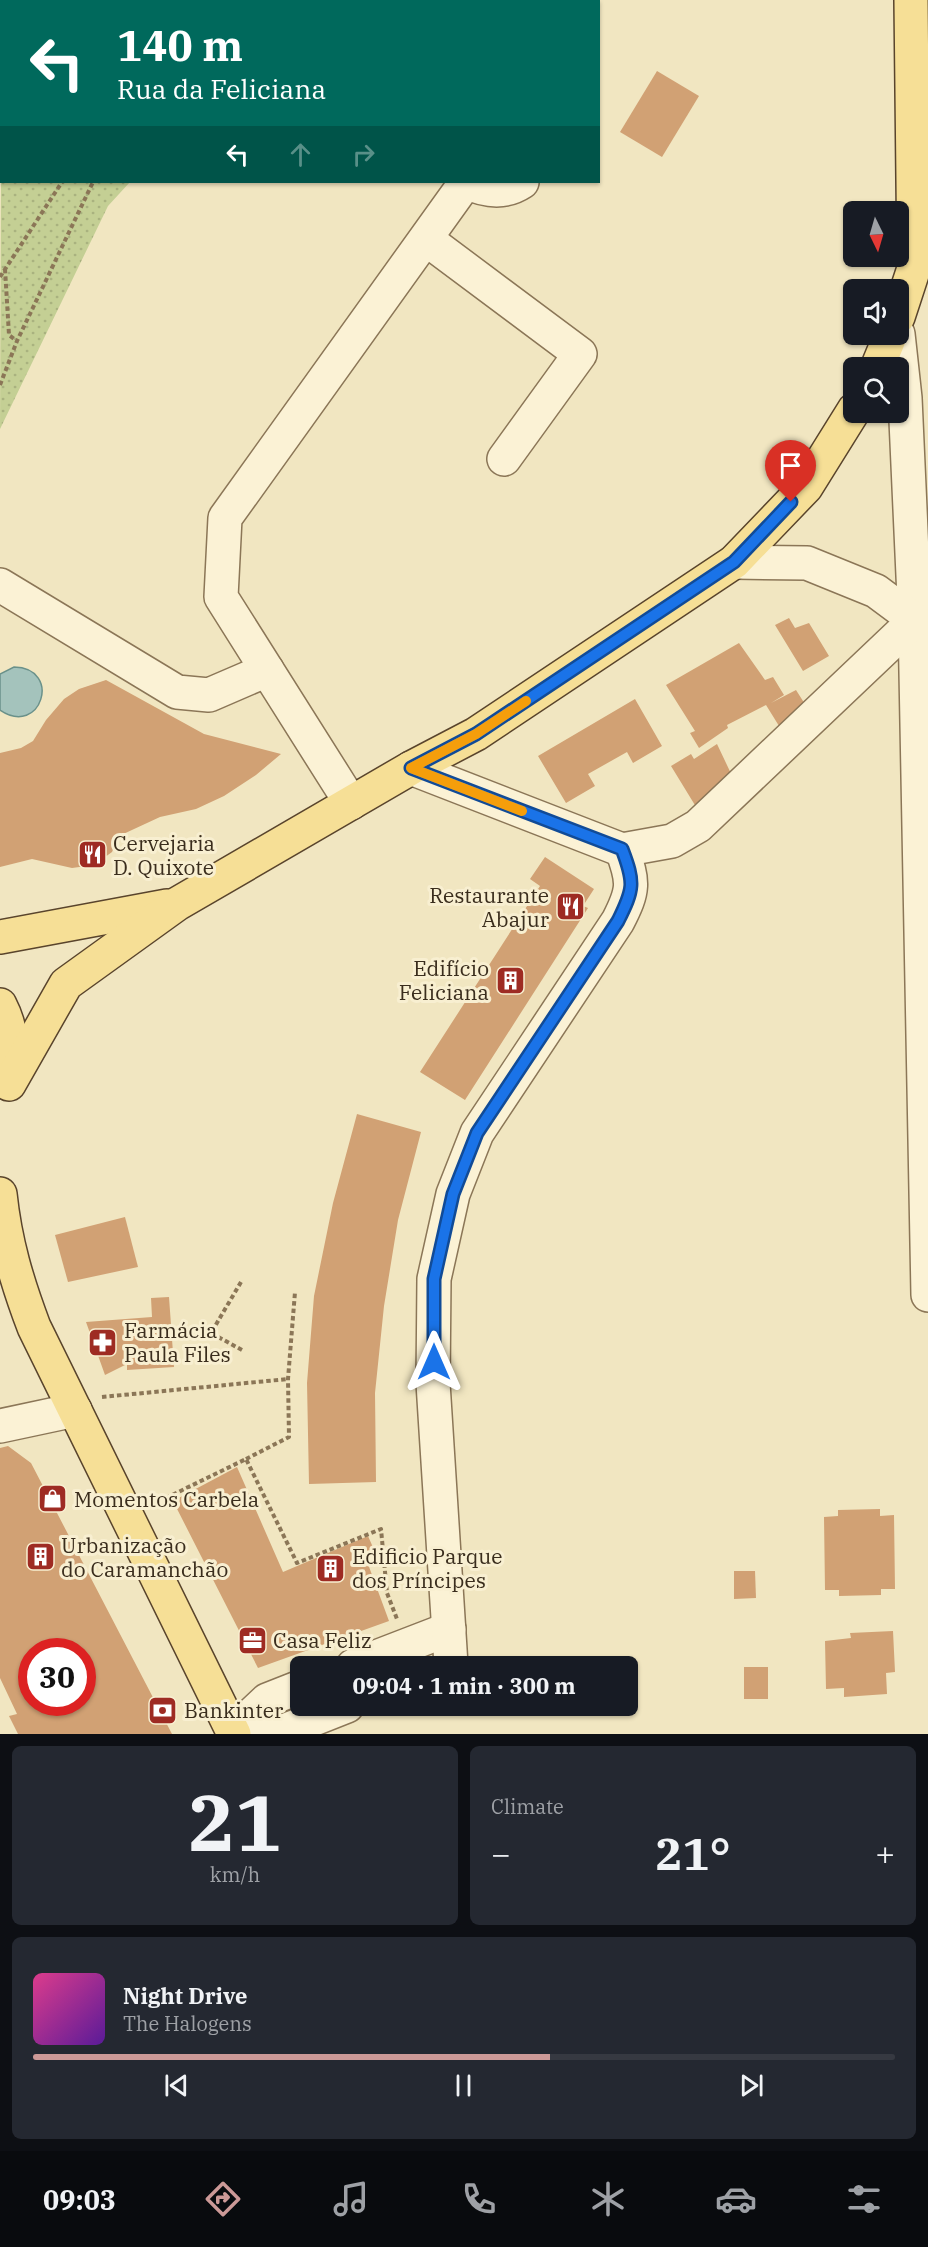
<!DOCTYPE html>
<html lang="en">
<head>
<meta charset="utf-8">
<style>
  :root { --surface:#171b24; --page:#242831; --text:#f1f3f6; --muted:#9ea1a6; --line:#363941; --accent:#cc9997 }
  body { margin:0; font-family:"IBM Plex Serif",serif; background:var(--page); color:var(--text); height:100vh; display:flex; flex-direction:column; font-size:22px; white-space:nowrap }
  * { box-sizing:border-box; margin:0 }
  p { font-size:20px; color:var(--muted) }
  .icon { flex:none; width:33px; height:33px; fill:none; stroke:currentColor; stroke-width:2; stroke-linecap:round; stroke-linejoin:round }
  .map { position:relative; height:1734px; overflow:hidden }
  .details { display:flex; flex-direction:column; gap:12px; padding:12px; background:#0d0f14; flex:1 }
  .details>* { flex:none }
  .hud { position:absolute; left:0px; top:0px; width:600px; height:183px; box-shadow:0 2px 4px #0004; background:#00695c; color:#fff; overflow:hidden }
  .needle { width:39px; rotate:175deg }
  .buttons { position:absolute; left:843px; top:201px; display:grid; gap:12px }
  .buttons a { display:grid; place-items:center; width:66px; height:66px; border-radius:9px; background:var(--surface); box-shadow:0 2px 4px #0004; font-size:30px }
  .speed { position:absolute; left:18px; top:1638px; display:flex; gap:12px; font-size:30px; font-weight:700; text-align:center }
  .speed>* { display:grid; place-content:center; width:78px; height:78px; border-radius:50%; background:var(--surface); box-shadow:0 2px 4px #0004; line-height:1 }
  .speed .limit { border:9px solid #d22; background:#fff; color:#111 }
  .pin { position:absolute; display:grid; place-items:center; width:51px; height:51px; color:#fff; margin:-62px -26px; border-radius:50% 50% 50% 0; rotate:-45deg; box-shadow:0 0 6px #0007 }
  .pin .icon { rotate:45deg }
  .me { position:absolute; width:66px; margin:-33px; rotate:0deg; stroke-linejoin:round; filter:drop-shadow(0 0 4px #0008) }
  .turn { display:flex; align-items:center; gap:21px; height:126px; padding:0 18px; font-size:27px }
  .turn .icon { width:78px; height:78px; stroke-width:2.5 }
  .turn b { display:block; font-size:42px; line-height:51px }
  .lanes { display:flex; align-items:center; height:57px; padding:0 18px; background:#0003; justify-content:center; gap:30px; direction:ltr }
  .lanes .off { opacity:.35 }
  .big { font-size:45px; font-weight:800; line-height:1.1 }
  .details .widget { flex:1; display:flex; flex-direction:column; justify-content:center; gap:9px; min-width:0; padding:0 21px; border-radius:9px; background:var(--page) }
  .details .dial { align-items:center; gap:0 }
  .dial b { font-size:78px; line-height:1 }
  .song { display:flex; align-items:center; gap:18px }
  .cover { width:72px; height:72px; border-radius:9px; background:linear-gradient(135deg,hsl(330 70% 55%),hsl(270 70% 35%)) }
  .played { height:6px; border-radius:3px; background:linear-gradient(90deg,var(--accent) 60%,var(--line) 60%) }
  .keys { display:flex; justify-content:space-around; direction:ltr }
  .heat { display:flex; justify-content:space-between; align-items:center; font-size:33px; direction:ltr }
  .details .tiles { flex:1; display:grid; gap:12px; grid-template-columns:1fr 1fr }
  .widget:last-child { grid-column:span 2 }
  .trip { position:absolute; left:290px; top:1656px; width:348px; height:60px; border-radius:9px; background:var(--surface); box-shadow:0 2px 4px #0004; font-weight:800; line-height:60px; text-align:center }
  .menu { display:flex; height:96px; justify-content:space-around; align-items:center; background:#090b0e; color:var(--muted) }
  .menu .icon { width:42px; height:42px }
  .menu .active { color:var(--accent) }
  .menu b { font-size:27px; color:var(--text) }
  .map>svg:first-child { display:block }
  .park { fill:url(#park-dots) }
  .water { fill:#a4c3bc; stroke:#6a918a; stroke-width:1.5 }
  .building { fill:#d1a174; fill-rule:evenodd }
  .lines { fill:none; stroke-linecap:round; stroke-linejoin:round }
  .minor-casing { stroke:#8b7657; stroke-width:36 }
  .major-casing { stroke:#59442c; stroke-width:36 }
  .path { stroke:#8b7657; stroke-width:4; stroke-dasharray:4.5 3; stroke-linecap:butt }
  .minor { stroke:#fbf2d5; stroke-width:33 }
  .major { stroke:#f6df96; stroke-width:33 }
  .route-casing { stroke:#114b97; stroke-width:15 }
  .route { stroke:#1a73e8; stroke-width:10 }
  .slow { stroke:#f59e0b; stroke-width:10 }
  .labels { text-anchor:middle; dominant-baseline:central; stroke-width:6; stroke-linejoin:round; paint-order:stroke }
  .poi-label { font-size:21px; fill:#3a2d1d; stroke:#f8efd1; text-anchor:start }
</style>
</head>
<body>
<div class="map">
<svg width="928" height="1734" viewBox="0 0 928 1734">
  <defs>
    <pattern id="park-dots" width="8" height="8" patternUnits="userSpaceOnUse" patternTransform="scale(1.5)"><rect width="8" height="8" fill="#c4cf94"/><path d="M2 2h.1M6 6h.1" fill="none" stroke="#a9b27f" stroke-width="1.8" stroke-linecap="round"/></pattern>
  </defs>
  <rect width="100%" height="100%" fill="#f1e6c1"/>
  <g class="park">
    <polygon points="117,0 299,0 116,2"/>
    <polygon points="1,179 2,182 130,182 108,206 0,429"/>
  </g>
  <g class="water">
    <polygon points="1,17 2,179 0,181 0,18"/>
    <path d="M14 667C63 668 41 738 0 710V674Z"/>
  </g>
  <g class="building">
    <polygon points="657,71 699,96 662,157 620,132"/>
    <polygon points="789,618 795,628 809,623 829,656 803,671 775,625"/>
    <polygon points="739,643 765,680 773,677 784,695 771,703 796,690 810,712 784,734 766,705 727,725 728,728 699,748 690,733 695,731 666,685"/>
    <polygon points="106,680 204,734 281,754 256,775 224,796 196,809 160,817 119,836 112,852 94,865 72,868 32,859 0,867 0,753 21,748 33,741 46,720 64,699 79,689"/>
    <polygon points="635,699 662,746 633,763 627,752 588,774 595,786 566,803 538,756"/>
    <polygon points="717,744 735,782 701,815 671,766 691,754 694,759"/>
    <polygon points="545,857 594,889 583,906 588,908 465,1100 420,1072 540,886 530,879"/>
    <polygon points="357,1114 421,1132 398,1220 384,1306 375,1393 376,1482 309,1484 307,1383 314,1296 333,1203"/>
    <polygon points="125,1217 138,1267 68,1282 55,1235"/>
    <polygon points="169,1297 174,1367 127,1370 127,1364 105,1375 86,1322 152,1317 151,1298"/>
    <path d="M8 1446 31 1463 172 1734H18L9 1716 17 1714 0 1678V1448ZM32 1652H82V1702H32Z"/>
    <polygon points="237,1467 283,1572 368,1536 379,1561 368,1564 389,1621 258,1668 173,1501"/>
    <polygon points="880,1509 880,1516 894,1515 895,1589 881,1589 881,1595 839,1596 839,1590 825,1590 824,1517 838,1516 838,1510"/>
    <polygon points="734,1571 755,1571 756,1598 734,1599"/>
    <polygon points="893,1631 895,1672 886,1673 887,1694 844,1697 844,1688 826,1689 825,1641 851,1638 850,1633"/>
    <rect x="744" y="1667" width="24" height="32"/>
  </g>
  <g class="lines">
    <defs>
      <g id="minor">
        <path d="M466 182C485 191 504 194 522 182"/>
        <polyline points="426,239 580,354 504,459"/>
        <polyline points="898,334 905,398 915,620 928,1295"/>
        <polyline points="0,585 177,692 209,695 267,670"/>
        <polyline points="411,768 622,850"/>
        <polyline points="351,803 221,597 225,518 466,182"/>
        <polyline points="622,850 672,841 698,826 915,620 876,591 807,563 734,562"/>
        <polyline points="0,1426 75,1410"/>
        <polyline points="353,1666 449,1629"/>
        <path d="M447 1666 451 1665 433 1383 434 1279 453 1194 477 1133 618 921C634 890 634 882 622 850"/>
        <polyline points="233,1732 281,1732 347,1706"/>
        <polyline points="233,1732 267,1700 300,1687"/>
      </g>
      <g id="major">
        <polyline points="898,317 914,268 911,0"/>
        <polyline points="877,368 891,334"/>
        <polyline points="0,937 167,906"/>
        <path d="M0 1005C13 1030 13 1052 10 1080"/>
        <polyline points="9,1084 66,984 177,904 411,768 476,734 734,562 806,487 854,410"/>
        <path d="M0 1194C5 1242 17 1282 34 1327L234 1734"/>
      </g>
    </defs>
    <use href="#minor" class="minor-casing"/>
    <use href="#major" class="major-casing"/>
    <g class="path">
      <polyline points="188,2 189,0"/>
      <polyline points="273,2 275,0"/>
      <polyline points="5,269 9,335 17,341"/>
      <polyline points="0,277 62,182"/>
      <polyline points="0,385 17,341 93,182"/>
      <polyline points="241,1282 211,1333 242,1350"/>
      <polyline points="102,1397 288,1379"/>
      <polyline points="246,1459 289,1437 288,1379 295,1292"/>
      <polyline points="166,1498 246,1459 297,1563 381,1529 387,1593 397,1619"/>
    </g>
    <use href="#minor" class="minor"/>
    <use href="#major" class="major"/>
  </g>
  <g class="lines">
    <defs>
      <path id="route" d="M434 1362V1279L453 1194 477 1133 618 921C634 889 635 883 622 849L411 768 476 734 734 562 791 502"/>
    </defs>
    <use href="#route" class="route-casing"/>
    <use href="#route" class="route"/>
    <polyline class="slow" points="522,811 411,768 476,734 526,701"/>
  </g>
  <defs>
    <symbol id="restaurant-square" viewBox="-11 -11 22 22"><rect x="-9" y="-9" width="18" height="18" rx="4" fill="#9e2b23" stroke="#f8efd1"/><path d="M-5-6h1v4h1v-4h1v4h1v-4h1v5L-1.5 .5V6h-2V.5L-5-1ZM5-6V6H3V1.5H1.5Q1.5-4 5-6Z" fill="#fff"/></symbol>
    <symbol id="building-square" viewBox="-11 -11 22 22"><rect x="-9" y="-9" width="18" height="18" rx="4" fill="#9e2b23" stroke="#f8efd1"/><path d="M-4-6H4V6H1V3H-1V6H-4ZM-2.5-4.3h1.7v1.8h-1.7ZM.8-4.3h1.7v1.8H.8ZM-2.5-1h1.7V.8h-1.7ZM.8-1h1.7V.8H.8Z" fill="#fff"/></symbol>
    <symbol id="pharmacy-square" viewBox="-11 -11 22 22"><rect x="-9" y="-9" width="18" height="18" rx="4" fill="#9e2b23" stroke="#f8efd1"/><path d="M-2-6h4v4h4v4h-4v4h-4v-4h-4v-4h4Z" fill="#fff"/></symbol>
    <symbol id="shop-square" viewBox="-11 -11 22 22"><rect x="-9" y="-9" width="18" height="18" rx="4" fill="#9e2b23" stroke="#f8efd1"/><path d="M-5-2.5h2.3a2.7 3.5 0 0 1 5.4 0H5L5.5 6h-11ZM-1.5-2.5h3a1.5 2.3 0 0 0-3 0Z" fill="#fff"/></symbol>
    <symbol id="office-square" viewBox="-11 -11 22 22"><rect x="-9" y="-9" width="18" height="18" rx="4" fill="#9e2b23" stroke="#f8efd1"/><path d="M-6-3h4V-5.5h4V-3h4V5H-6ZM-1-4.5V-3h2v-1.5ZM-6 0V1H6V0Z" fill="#fff"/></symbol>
    <symbol id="bank-square" viewBox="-11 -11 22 22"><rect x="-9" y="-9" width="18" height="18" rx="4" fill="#9e2b23" stroke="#f8efd1"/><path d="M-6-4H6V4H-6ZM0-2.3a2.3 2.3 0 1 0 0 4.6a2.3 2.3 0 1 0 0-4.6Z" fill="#fff"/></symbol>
  </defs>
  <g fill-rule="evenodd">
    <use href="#restaurant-square" x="76" y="838" width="33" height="33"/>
    <use href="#restaurant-square" x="554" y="890" width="33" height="33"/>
    <use href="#building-square" x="494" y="964" width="33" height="33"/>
    <use href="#pharmacy-square" x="86" y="1326" width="33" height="33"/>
    <use href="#shop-square" x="36" y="1482" width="33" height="33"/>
    <use href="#building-square" x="24" y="1540" width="33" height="33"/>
    <use href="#building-square" x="314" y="1552" width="33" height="33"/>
    <use href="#office-square" x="236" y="1624" width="33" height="33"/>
    <use href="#bank-square" x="146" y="1694" width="33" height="33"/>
  </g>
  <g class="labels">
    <g class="poi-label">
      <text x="113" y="843">Cervejaria<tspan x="113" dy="24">D. Quixote</tspan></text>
      <text x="549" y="895" text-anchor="end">Restaurante<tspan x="549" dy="24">Abajur</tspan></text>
      <text x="489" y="968" text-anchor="end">Edifício<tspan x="489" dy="24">Feliciana</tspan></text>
      <text x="124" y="1330">Farmácia<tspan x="124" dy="24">Paula Files</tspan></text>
      <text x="74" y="1499">Momentos Carbela</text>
      <text x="61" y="1545">Urbanização<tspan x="61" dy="24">do Caramanchão</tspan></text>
      <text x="352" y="1556">Edificio Parque<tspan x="352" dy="24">dos Príncipes</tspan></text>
      <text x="273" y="1640">Casa Feliz</text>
      <text x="184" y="1710">Bankinter</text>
    </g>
  </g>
</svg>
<div class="buttons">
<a><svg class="needle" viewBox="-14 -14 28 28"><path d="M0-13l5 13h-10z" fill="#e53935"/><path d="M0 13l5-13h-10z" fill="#9ea1a6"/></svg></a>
<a><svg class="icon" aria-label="sound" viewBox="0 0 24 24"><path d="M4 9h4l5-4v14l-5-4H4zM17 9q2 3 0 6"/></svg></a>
<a><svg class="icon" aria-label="search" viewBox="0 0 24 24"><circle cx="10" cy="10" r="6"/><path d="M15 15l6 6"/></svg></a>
</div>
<div class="speed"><div class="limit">30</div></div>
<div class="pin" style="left:791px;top:502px;background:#d93025"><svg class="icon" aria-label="arrive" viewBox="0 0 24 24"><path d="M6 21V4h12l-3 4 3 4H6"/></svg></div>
<svg class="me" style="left:434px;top:1362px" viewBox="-20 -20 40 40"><path d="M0-17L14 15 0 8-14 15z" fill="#1a73e8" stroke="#fff" stroke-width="4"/></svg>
<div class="trip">09:04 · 1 min · 300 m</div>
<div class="hud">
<div class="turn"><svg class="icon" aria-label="left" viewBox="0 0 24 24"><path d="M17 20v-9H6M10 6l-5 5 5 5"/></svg><div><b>140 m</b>Rua da Feliciana</div></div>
<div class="lanes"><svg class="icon" aria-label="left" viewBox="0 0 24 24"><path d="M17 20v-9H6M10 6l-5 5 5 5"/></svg><svg class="icon off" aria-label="ahead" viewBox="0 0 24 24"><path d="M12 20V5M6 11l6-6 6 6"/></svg><svg class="icon off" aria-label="right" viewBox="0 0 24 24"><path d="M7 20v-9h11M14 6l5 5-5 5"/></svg></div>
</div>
</div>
<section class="details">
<div class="tiles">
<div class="widget dial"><b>21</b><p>km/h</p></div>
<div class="widget"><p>Climate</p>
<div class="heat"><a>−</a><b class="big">21°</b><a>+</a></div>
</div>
<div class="widget">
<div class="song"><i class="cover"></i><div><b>Night Drive</b><p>The Halogens</p></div></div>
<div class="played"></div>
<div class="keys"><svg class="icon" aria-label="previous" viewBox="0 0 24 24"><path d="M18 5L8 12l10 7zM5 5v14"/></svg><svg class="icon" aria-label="pause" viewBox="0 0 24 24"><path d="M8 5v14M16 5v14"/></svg><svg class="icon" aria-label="next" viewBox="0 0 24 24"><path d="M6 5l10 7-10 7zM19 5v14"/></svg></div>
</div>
</div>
</section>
<nav class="menu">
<b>09:03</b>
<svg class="icon active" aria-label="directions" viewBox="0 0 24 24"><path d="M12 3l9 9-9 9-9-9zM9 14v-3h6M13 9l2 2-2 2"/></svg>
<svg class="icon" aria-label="music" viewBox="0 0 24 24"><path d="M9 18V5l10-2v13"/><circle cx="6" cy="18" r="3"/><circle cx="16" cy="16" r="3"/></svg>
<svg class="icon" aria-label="phone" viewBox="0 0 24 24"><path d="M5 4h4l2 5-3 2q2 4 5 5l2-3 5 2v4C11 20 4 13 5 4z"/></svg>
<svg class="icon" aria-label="climate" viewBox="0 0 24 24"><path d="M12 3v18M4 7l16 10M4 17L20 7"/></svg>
<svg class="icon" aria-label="car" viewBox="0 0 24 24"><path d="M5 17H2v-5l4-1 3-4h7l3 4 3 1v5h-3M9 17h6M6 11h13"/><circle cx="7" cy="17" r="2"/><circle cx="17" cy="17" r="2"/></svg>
<svg class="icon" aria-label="filters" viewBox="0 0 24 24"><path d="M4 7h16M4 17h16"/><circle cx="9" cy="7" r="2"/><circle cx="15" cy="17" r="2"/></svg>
</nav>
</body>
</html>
